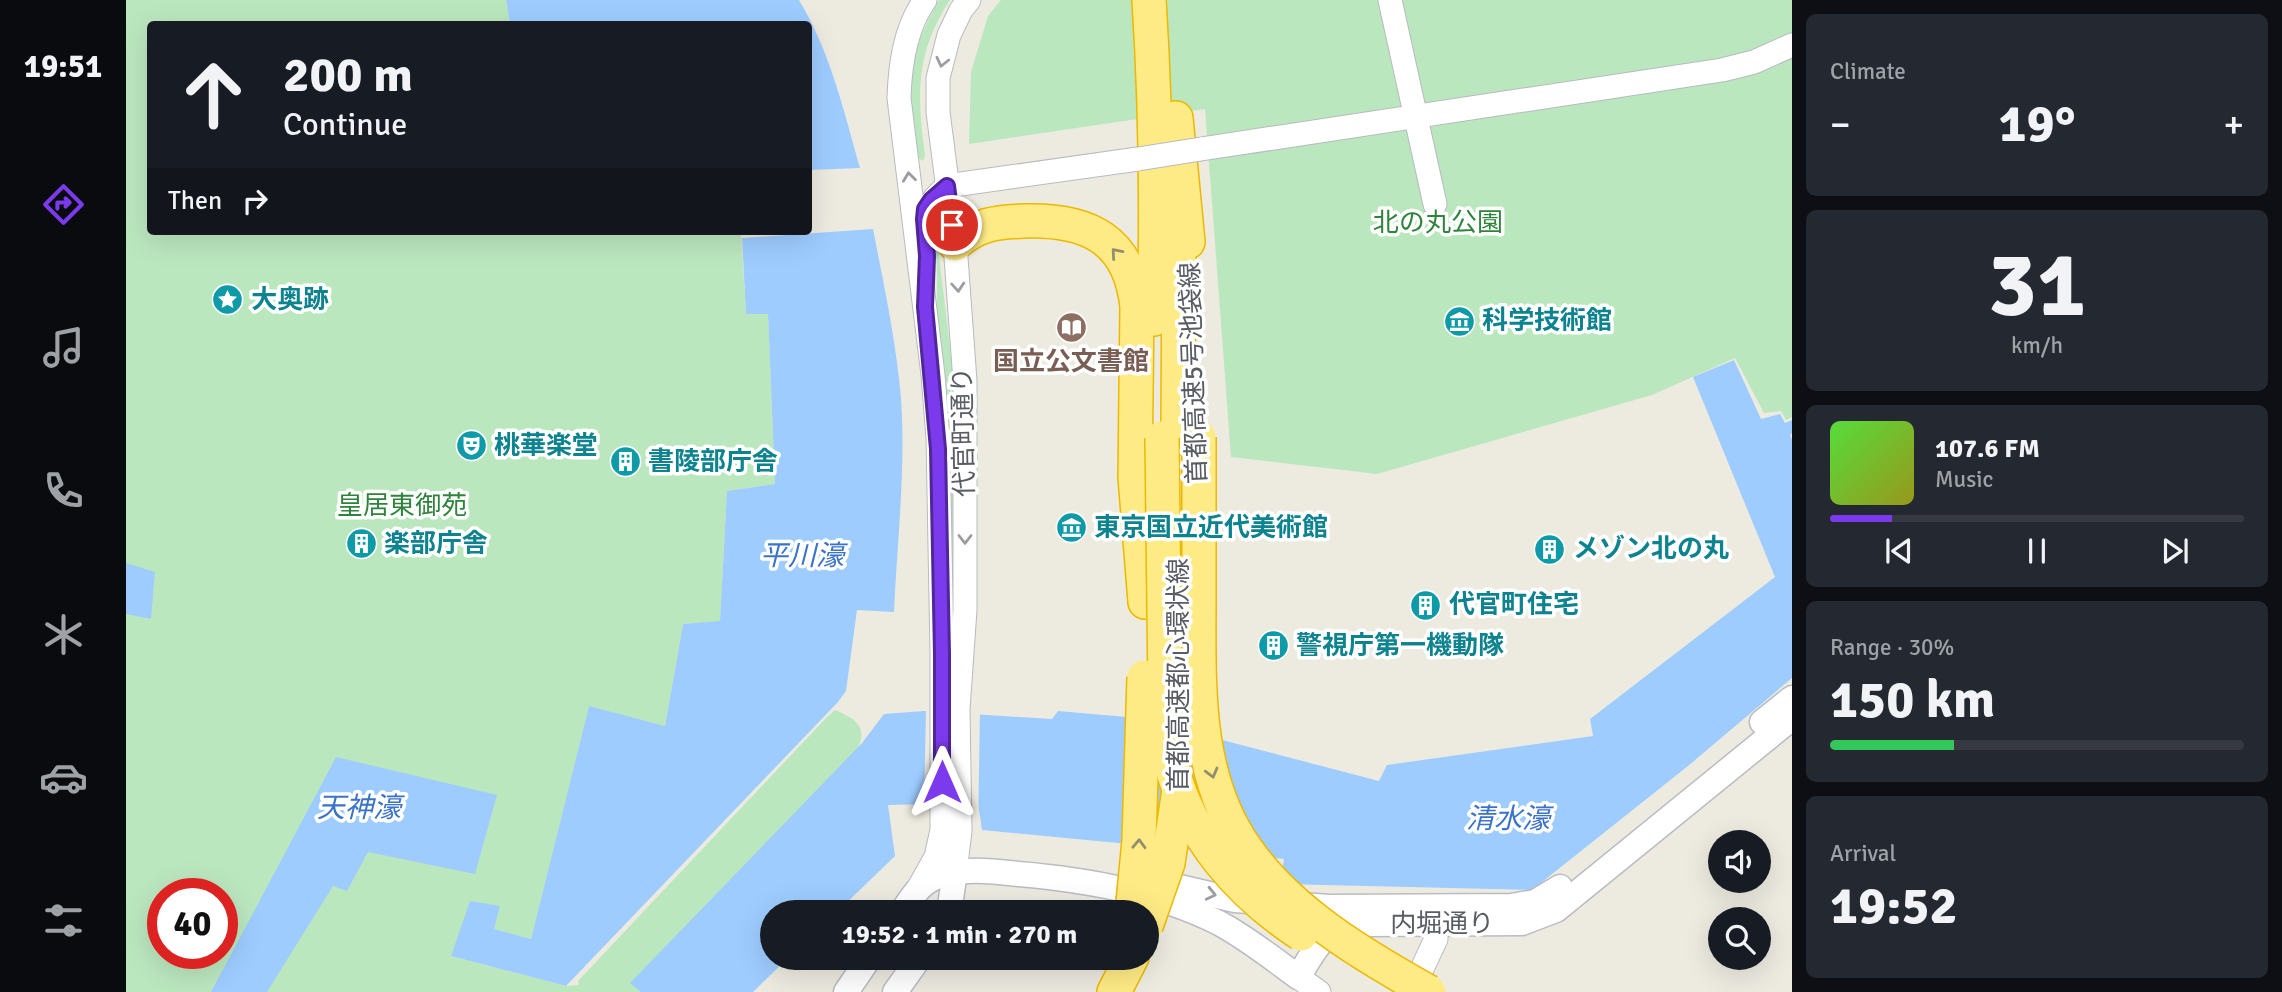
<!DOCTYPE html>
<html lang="en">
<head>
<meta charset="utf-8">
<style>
  :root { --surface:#171b24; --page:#242831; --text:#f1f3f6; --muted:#9ea1a6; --line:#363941; --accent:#7c3aed }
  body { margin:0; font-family:Signika,"Noto Sans JP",sans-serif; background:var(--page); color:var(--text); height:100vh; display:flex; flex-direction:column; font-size:26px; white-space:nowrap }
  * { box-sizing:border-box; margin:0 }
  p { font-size:23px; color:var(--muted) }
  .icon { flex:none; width:38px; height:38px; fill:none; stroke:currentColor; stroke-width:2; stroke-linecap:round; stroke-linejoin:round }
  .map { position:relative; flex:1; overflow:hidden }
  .panel { display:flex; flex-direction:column; gap:14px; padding:14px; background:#0d0f14; width:490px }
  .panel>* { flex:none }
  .guide { position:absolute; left:21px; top:21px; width:665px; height:214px; border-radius:7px; box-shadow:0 7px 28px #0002; background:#171b24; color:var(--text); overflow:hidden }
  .tools { position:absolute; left:1582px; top:830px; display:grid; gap:14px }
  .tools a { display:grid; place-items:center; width:63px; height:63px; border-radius:50%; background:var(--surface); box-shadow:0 7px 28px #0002; font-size:35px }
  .speed { position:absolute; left:21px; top:878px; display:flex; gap:14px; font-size:35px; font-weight:700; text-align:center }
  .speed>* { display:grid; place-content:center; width:91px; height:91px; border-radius:50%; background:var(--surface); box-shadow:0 7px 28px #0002; line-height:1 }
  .speed .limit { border:10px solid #d22; background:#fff; color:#111 }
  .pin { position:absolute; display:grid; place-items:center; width:60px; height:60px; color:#fff; margin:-30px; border:4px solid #fff; border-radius:50%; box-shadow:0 2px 7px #0007 }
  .me { position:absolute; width:77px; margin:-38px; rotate:0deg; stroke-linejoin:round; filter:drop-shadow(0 0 5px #0008) }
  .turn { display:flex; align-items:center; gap:24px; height:147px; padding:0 21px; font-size:32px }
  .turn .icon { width:91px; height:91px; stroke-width:2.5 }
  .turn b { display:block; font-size:49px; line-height:60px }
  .then { display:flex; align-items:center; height:66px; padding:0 21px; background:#0003; gap:14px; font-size:26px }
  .big { font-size:52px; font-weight:700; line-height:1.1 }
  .panel .tile { flex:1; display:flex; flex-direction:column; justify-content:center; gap:10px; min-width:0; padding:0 24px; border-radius:10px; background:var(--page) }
  .panel .dial { align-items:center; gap:0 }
  .dial b { font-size:91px; line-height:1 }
  .song { display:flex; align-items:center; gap:21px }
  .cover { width:84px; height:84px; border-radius:10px; background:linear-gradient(135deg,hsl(110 70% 55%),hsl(60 70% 35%)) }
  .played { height:7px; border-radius:4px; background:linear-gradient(90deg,var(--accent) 15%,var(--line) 15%) }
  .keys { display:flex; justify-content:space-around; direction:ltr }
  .heat { display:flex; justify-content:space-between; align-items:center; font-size:38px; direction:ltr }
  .charge { height:10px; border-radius:5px; background:linear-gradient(90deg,#34c759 30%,var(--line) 0) }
  .trip { position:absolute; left:634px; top:900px; width:399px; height:70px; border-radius:35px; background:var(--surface); box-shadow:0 7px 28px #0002; font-weight:700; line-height:70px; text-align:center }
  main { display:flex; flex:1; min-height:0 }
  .menu { display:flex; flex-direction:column; width:126px; justify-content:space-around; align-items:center; background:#090b0e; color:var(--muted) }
  .menu .icon { width:49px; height:49px }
  .menu .selected { color:var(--accent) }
  .menu b { font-size:32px; color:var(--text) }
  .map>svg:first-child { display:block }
  .green { fill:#bbe7bf; fill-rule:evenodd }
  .water { fill:#9eccff }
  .pier { fill:#edebe0 }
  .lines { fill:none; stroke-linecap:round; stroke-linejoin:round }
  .tertiary-casing { stroke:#b8bac0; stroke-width:25 }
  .secondary-casing { stroke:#b9bcc3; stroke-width:27 }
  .motorway-casing { stroke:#edb800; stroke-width:36 }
  .tertiary { stroke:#fff; stroke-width:23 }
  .secondary { stroke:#fff; stroke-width:24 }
  .motorway { stroke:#ffeb85; stroke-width:33 }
  .tertiary-bridge-casing { stroke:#b8bac0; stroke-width:25; stroke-linecap:butt }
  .motorway-bridge-casing { stroke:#edb800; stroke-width:36; stroke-linecap:butt }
  .tertiary-bridge { stroke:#fff; stroke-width:23 }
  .motorway-bridge { stroke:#ffeb85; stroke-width:33 }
  .oneway { stroke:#9b9da1 }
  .oneway2 { stroke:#938e6e }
  .route-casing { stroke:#51269a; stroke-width:18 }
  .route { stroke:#7c3aed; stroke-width:12 }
  .labels { text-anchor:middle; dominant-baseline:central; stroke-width:7; stroke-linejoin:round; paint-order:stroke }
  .park-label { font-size:26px; fill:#2f843b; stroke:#fff }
  .culture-label { font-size:26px; font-weight:bold; fill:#0d838f; stroke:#fff; text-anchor:start }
  .education-label { font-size:26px; font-weight:bold; fill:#785e54; stroke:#fff }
  .street-label { font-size:26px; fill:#595c62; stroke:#fff }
  .water-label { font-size:28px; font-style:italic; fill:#3b73c9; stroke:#fff }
</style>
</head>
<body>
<main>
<nav class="menu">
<b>19:51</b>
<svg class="icon selected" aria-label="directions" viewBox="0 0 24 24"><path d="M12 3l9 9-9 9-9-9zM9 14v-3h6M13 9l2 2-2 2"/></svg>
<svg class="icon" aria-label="music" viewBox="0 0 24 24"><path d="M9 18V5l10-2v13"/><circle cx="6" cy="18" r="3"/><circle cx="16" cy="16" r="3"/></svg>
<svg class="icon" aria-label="phone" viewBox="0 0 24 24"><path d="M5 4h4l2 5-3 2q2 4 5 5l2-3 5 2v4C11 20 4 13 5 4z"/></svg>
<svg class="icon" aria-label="climate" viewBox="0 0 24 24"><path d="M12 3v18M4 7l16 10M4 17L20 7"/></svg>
<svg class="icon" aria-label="car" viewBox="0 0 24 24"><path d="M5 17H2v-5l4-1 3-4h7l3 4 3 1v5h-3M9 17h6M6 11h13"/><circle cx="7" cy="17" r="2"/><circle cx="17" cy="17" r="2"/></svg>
<svg class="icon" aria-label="filters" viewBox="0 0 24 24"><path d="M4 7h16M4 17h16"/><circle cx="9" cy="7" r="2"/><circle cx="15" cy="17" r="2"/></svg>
</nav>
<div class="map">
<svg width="1666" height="992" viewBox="0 0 1666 992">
  <rect width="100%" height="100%" fill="#edebe0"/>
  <g class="green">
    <path d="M0 0H380L384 24H24V231H615L620 314 642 313 649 484 601 491 594 622 557 624 539 726 463 707 405 939 367 929 325 956 440 986 453 985 452 981 701 717 709 710C729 718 744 728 730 751L506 984 515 992H0ZM37 894H96V954H37Z"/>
    <path d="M813 0H824C789 53 791 95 799 155L797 161 792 158C783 89 777 63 813 0Z"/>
    <polygon points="875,0 1666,0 1666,417 1660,420 1655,411 1638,413 1609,358 1526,395 1251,474 1105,457 1079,109 843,144 845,72 862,16"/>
    <polygon points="808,214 828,382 828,575 826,577 821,403 811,310 811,266 804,216"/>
  </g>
  <g class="water">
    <path d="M380 0H673C704 51 718 111 734 168L683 170 682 24H384Z"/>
    <path d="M747 229C758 285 770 341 775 398 780 469 771 542 768 612L731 610 720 691 712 702 440 986 325 956 344 901 374 906 368 929 405 939 463 706 539 726 557 624 594 621 601 491 649 484 642 314H620L616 238Z"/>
    <polygon points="1608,360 1635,419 1654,414 1659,423 1666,420 1666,433 1664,435 1666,440 1666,678 1562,766 1406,890 1154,884 1158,859 856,830 852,803 762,805 769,856 711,912 646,912 646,957 663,957 627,992 515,992 504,983 736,743 758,714 798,711 926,719 932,711 1012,718 1253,781 1261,765 1467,736 1464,719 1649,577 1567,377"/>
    <polygon points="0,563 29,572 25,619 0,614"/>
    <polygon points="210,757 371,795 349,874 242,852 221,891 207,886 141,992 85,992"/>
  </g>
  <polygon class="pier" points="800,709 854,711 852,828 849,807 798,809"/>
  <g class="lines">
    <defs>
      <g id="tertiary">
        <polyline points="1264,0 1309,204"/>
        <polyline points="1075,149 1596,70 1628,62 1666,45"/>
        <path d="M799 233C797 210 804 201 821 186L1012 159"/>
        <polyline points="829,872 834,831 832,709 839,610 839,381 829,244 812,112 812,78 823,35 835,10 843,0"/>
        <path d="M792 889 810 857 816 830V654L812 438 807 375 773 98C774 64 779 28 799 0"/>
        <polyline points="1172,977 1193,992"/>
        <polyline points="1285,992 1310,939 1310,924"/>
      </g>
      <g id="secondary">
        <polyline points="1636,722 1666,698"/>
        <polyline points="1019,879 1109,900 1203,907 1385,906 1409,902 1434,887"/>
        <path d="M776 912C785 898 793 885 808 878 834 867 866 871 893 874 961 880 1031 892 1093 923 1121 938 1146 958 1172 977 1192 946 1197 927 1238 924L1396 923 1430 910 1666 718"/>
        <polyline points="823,912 829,872"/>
        <polyline points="720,992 744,957"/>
        <polyline points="769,992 794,957"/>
      </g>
      <g id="motorway">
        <path d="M1023 0C1030 107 1031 212 1028 319"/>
        <polyline points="1050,118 1062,242"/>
        <path d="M829 244C851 224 870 222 898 221 962 219 1004 239 1011 307L1009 477 1019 602"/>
        <polyline points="1052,438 1053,219"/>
        <polyline points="988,992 1006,957"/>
      </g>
    </defs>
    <use href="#tertiary" class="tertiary-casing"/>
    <use href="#secondary" class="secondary-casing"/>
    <use href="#motorway" class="motorway-casing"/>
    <use href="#tertiary" class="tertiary"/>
    <use href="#secondary" class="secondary"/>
    <use href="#motorway" class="motorway"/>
    <defs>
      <polyline id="tertiary-bridge" points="1012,159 1075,149"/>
      <g id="motorway-bridge">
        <path d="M1073 437C1073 490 1073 543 1073 597 1073 682 1068 776 1120 849 1164 912 1237 955 1303 992"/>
        <path d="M1036 438 1039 693C1040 716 1039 740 1045 763 1062 836 1114 894 1175 934"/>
        <polyline points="1006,912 1013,841 1018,677"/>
        <polyline points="1020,926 1042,863 1053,790"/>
      </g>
    </defs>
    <use href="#tertiary-bridge" class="tertiary-bridge-casing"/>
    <use href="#motorway-bridge" class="motorway-bridge-casing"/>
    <use href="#tertiary-bridge" class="tertiary-bridge"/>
    <use href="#motorway-bridge" class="motorway-bridge"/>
  </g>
  <defs><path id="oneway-chevron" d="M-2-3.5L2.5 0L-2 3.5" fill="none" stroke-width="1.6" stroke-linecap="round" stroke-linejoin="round" transform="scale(1.75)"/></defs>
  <g class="oneway">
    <use href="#oneway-chevron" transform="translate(816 62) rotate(103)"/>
    <use href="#oneway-chevron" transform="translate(783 177) rotate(-97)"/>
    <use href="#oneway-chevron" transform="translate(832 287) rotate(86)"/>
    <use href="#oneway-chevron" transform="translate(839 539) rotate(90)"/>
    <use href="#oneway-chevron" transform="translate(1085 894) rotate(13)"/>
  </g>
  <g class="oneway2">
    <use href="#oneway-chevron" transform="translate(990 253) rotate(-131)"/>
    <use href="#oneway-chevron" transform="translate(1086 773) rotate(75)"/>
    <use href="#oneway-chevron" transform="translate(1013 844) rotate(-88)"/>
  </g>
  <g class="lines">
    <defs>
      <polyline id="route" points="816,782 816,654 812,449 799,307 801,256 798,219 799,209 805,200 821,186 826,225"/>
    </defs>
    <use href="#route" class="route-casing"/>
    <use href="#route" class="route"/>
  </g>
  <defs>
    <symbol id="sight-disc" viewBox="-11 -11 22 22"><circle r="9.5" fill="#0f9aa8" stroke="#fff"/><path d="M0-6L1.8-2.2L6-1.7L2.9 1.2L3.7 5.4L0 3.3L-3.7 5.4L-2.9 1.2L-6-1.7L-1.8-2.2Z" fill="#fff"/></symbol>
    <symbol id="museum-disc" viewBox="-11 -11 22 22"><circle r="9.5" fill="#0f9aa8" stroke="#fff"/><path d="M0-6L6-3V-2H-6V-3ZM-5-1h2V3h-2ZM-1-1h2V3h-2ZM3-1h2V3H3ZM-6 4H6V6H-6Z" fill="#fff"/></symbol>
    <symbol id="library-disc" viewBox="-11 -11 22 22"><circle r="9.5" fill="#8d6e63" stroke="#fff"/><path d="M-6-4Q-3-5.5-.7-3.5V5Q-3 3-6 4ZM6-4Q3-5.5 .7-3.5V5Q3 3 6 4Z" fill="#fff"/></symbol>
    <symbol id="theatre-disc" viewBox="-11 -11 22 22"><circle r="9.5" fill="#0f9aa8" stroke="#fff"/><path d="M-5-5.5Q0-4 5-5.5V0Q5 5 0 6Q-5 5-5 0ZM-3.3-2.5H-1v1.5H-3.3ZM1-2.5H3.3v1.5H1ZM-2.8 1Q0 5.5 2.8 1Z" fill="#fff"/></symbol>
    <symbol id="building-disc" viewBox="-11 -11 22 22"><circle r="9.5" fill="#0f9aa8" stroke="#fff"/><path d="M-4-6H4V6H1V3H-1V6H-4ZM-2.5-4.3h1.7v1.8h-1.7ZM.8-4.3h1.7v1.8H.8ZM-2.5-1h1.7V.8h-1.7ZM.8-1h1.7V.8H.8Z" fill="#fff"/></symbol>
  </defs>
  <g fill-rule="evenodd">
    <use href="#sight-disc" x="84" y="282" width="35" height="35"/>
    <use href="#museum-disc" x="1316" y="304" width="35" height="35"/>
    <use href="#library-disc" x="928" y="310" width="35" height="35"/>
    <use href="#theatre-disc" x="328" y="428" width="35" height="35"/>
    <use href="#building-disc" x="482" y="444" width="35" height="35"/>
    <use href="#museum-disc" x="928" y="510" width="35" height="35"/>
    <use href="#building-disc" x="218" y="526" width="35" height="35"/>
    <use href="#building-disc" x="1406" y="532" width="35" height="35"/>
    <use href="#building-disc" x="1282" y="588" width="35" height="35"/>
    <use href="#building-disc" x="1130" y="628" width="35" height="35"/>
  </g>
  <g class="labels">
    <g class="park-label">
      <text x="1312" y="223">北の丸公園</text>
      <text x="276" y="506">皇居東御苑</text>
    </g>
    <g class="culture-label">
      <text x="125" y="300">大奥跡</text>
      <text x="1356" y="321">科学技術館</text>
      <text x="368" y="446">桃華楽堂</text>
      <text x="522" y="462">書陵部庁舎</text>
      <text x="968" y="528">東京国立近代美術館</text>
      <text x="258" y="544">楽部庁舎</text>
      <text x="1447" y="549">メゾン北の丸</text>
      <text x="1323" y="605">代官町住宅</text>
      <text x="1170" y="646">警視庁第一機動隊</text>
    </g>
    <g class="education-label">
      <text x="945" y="362">国立公文書館</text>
    </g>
    <g class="street-label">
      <text transform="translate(1068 373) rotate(-92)">首都高速5号池袋線</text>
      <text transform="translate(838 432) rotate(-91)">代官町通り</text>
      <text transform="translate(1053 675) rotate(-90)">首都高速都心環状線</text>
      <text x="1316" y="924">内堀通り</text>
    </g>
    <g class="water-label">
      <text x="676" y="556">平川濠</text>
      <text x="233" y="808">天神濠</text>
      <text x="1382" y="819">清水濠</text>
    </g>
  </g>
</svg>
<div class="tools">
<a><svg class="icon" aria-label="sound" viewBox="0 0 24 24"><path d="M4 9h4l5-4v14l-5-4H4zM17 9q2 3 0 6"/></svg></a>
<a><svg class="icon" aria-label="search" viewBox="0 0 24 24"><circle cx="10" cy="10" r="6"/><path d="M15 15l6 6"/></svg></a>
</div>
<div class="speed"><div class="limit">40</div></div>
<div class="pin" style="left:826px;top:225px;background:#d93025"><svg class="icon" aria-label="arrive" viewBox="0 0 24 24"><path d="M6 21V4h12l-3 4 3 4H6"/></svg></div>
<svg class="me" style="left:816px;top:782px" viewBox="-20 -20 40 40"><path d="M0-17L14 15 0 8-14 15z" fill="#7c3aed" stroke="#fff" stroke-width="4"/></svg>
<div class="trip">19:52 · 1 min · 270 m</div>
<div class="guide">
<div class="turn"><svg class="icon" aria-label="ahead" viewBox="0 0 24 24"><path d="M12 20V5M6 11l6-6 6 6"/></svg><div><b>200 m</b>Continue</div></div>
<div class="then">Then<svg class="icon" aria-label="right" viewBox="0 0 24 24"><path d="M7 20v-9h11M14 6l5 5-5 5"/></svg></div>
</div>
</div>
<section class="panel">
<div class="tile"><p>Climate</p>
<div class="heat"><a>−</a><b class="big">19°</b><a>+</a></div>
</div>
<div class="tile dial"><b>31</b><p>km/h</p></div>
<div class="tile">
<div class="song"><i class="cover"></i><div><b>107.6 FM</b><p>Music</p></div></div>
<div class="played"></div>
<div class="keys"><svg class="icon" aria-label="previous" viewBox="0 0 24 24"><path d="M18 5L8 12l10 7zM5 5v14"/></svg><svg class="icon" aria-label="pause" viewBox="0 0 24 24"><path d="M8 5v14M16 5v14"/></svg><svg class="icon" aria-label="next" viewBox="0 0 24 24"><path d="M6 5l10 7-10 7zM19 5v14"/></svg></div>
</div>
<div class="tile"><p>Range · 30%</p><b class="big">150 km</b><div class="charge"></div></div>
<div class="tile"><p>Arrival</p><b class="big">19:52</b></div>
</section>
</main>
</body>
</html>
